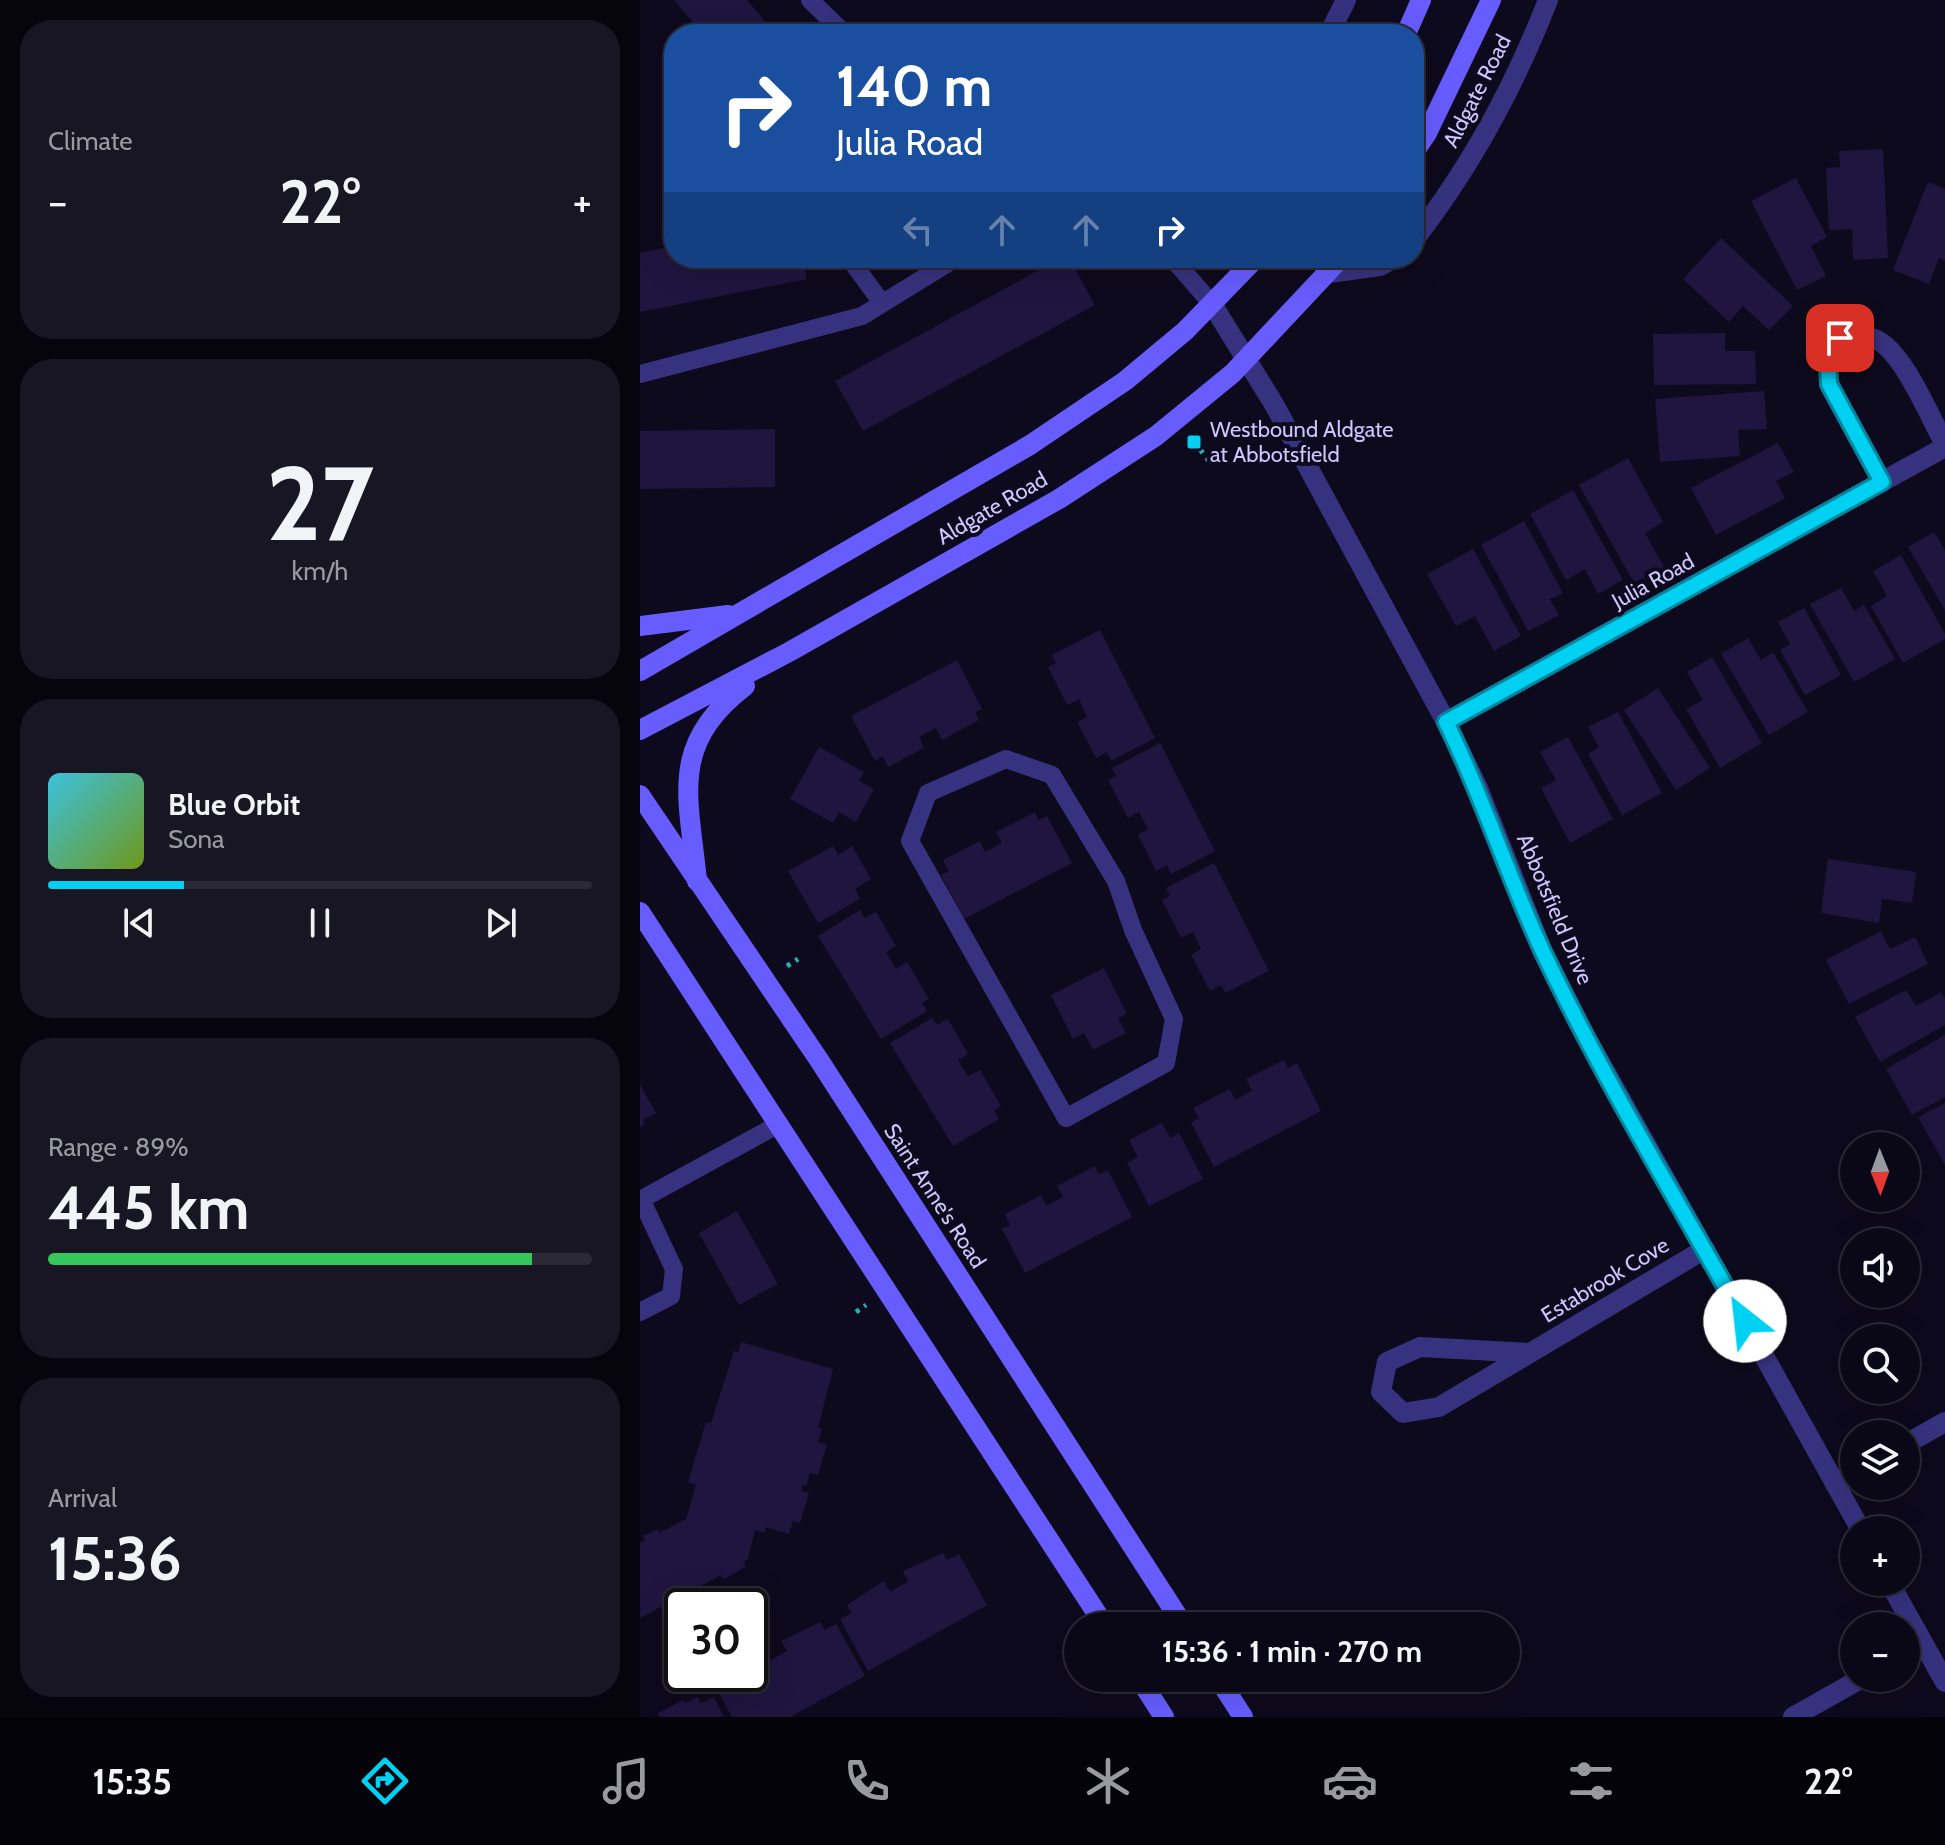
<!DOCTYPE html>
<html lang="en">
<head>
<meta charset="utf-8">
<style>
  :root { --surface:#0a0816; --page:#181623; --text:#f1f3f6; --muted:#999aa1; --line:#2a2935; --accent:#00d0f1 }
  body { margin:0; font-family:Cabin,sans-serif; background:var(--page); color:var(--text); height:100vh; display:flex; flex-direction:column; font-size:30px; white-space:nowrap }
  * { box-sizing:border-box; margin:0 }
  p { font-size:26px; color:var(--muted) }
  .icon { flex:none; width:44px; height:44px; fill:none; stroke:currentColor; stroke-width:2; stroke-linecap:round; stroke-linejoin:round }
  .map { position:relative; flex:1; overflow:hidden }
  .sheet { display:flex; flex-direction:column; gap:20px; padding:20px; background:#06040c; width:640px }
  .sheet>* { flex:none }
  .top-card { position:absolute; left:24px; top:24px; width:760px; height:244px; border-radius:32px; box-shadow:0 8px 32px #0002,0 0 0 2px var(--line); background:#1a4fa0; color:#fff; overflow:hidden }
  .needle { width:52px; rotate:179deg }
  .buttons { position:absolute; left:1200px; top:1132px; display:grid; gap:16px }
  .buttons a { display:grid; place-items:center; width:80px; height:80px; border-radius:50%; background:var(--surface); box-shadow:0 8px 32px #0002,0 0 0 2px var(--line); font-size:40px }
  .speed { position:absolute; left:24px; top:1588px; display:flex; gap:16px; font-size:40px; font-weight:700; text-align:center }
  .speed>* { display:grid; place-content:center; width:104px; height:104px; border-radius:50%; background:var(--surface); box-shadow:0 8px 32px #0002,0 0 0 2px var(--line); line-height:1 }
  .speed .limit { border:4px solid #111; border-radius:12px; background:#fff; color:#111 }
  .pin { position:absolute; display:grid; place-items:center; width:68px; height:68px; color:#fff; margin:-34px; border-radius:16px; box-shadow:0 4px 12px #0006 }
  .me { position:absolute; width:88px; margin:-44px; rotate:331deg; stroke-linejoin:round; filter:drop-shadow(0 0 6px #0008) }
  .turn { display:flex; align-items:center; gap:28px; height:168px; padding:0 40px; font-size:36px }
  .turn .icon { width:104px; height:104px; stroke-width:2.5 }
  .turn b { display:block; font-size:56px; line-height:68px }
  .lanes { display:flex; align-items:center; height:76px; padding:0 40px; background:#0003; justify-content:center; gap:40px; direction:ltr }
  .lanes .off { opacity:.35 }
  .big { font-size:60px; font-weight:800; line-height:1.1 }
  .sheet .tile { flex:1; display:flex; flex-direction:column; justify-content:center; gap:12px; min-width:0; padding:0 28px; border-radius:32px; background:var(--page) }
  .sheet .dial { align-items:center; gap:0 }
  .dial b { font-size:104px; line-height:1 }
  .song { display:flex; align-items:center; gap:24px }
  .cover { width:96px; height:96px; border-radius:12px; background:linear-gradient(135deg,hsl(190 70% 55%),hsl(80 70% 35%)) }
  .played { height:8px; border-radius:4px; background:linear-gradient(90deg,var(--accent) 25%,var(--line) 25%) }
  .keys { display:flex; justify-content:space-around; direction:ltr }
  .heat { display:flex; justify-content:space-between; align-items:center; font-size:44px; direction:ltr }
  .charge { height:12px; border-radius:6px; background:linear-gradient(90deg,#34c759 89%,var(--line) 0) }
  .trip { position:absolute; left:424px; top:1612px; width:456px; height:80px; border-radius:40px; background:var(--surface); box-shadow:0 8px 32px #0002,0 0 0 2px var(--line); font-weight:800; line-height:80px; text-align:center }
  .dock { display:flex; height:128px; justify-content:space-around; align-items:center; background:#040309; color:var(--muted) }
  .dock .icon { width:56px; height:56px }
  .dock .current { color:var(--accent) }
  .dock b { font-size:36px; color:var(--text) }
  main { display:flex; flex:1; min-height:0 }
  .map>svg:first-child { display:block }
  .building { fill:#1f153f }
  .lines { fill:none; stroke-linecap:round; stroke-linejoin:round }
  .path { stroke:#24b4b1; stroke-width:5; stroke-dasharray:4 6; stroke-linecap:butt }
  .lane { stroke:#37327f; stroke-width:18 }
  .street { stroke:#37327f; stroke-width:20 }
  .secondary { stroke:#675dff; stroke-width:20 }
  .route-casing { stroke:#00879d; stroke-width:20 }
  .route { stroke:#00d0f1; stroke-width:14 }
  .poi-dot { fill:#00d0f1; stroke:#0e0a1d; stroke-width:3 }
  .labels { text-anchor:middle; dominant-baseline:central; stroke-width:8; stroke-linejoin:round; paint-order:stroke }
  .street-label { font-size:22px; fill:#cec6ff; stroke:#0e0a1d }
  .poi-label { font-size:22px; fill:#cec6ff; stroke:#0e0a1d; text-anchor:start }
</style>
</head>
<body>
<main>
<section class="sheet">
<div class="tile"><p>Climate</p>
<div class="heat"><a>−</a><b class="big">22°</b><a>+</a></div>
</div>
<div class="tile dial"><b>27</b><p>km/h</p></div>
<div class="tile">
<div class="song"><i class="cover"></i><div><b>Blue Orbit</b><p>Sona</p></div></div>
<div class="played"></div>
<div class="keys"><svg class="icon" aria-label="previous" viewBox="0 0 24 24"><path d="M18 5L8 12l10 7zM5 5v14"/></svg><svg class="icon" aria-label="pause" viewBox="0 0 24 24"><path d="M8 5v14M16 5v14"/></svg><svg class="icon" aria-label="next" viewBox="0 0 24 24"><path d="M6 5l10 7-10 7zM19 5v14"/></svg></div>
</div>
<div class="tile"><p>Range · 89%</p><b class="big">445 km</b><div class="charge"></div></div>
<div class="tile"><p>Arrival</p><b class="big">15:36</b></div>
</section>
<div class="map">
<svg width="1305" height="1717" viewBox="0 0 1305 1717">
  <rect width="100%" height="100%" fill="#0e0a1d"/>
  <g class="building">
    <polygon points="34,0 107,0 136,34 63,34"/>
    <polygon points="1243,149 1248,258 1213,260 1212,229 1189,230 1186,168 1200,167 1199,151"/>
    <polygon points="1156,178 1187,237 1171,246 1186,276 1157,290 1111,201"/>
    <polygon points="1288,182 1305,189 1305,261 1299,258 1289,284 1253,270"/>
    <polygon points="1081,238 1153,306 1129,330 1103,306 1089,322 1043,279"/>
    <polygon points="34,246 34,258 162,258 167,279 0,312 0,253"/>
    <polygon points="421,258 429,258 455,305 223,431 195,381"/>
    <polygon points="1085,333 1085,351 1115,351 1116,384 1014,385 1013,334"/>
    <polygon points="1124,391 1127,429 1098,430 1100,456 1020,462 1015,399"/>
    <polygon points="135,429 135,487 0,489 0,431"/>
    <polygon points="1138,443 1154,472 1136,481 1145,498 1076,535 1051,488"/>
    <polygon points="988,458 1023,522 1005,533 1024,567 994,583 939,485"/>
    <polygon points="933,490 983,580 958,594 945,569 926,580 890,514"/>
    <polygon points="884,521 923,593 910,599 919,615 888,631 841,545"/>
    <polygon points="1294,532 1305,550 1305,610 1268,547"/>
    <polygon points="833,549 881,636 854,651 835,616 816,626 787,574"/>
    <polygon points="1261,555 1305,634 1305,639 1263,663 1231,606 1247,596 1233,571"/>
    <polygon points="1201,588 1214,611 1224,605 1255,659 1214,682 1170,604"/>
    <polygon points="1164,608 1201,675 1165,695 1140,650 1150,644 1138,622"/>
    <polygon points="460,630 515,738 471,761 467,752 456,758 437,722 447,717 439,699 427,705 408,667 416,663 412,655"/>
    <polygon points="1108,638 1121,660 1133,652 1168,712 1129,735 1081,654"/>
    <polygon points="1072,657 1122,743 1080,768 1046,709 1063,700 1047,672"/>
    <polygon points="317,660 342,709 335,712 339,720 302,740 296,728 279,737 284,748 248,767 243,756 235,761 211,716"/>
    <polygon points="1018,688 1070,768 1036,790 984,710"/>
    <polygon points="978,712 1022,793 982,815 948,754 959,747 948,727"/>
    <polygon points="928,737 973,819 930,843 901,788 916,780 900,752"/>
    <polygon points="520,743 575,851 531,874 527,865 516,871 498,835 508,829 499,812 488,818 468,780 476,776 472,768"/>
    <polygon points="179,747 224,772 219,781 234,789 216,822 199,812 193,823 150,799"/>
    <polygon points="395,812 398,820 407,816 432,863 324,919 301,875 309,871 303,860 340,841 345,852 362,843 356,832"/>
    <polygon points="193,846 198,855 212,846 231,879 215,889 220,899 178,923 148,871"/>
    <polygon points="1188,859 1276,872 1272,903 1242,899 1239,923 1181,913"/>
    <polygon points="574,863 629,971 585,993 581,985 570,991 551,955 561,949 553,932 541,938 522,900 530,896 526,888"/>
    <polygon points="220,910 225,918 236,912 256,946 246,952 256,969 267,962 289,999 282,1003 287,1011 241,1039 178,936"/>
    <polygon points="1241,931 1250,949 1275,937 1288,964 1209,1004 1186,960"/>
    <polygon points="464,968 487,1014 478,1018 486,1033 453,1050 444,1033 433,1039 411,995"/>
    <polygon points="1266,990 1276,1006 1301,992 1305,999 1305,1025 1240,1062 1215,1017"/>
    <polygon points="292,1018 297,1025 308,1019 328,1054 318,1060 328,1076 340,1070 361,1106 354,1111 359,1119 313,1146 250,1043"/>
    <polygon points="1305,1035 1305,1097 1272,1115 1246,1069"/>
    <polygon points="644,1060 648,1068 657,1063 681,1111 574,1167 551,1123 559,1118 553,1108 590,1089 595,1100 612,1091 606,1079"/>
    <polygon points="0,1084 16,1113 3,1120 5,1124 0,1127"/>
    <polygon points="1305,1103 1305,1165 1278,1117"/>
    <polygon points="522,1123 530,1138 539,1133 563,1179 509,1206 487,1163 498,1157 489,1140"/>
    <polygon points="455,1166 459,1174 468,1170 492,1217 385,1273 362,1229 370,1225 365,1214 401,1195 406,1206 423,1197 417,1186"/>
    <polygon points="97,1211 138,1284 99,1305 59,1233"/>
    <polygon points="101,1342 193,1369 178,1428 182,1429 178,1442 187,1444 178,1475 170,1473 166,1486 163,1485 161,1491 169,1493 160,1523 153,1521 149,1534 126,1527 124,1533 115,1530 108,1559 103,1562 106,1567 84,1579 81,1575 0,1618 0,1543 5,1540 3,1536 17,1529 19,1533 46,1519 56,1485 48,1482 66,1422 71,1423 94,1351 98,1352"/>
    <polygon points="303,1553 307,1560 319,1554 347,1605 228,1671 200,1619 212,1613 207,1605 244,1581 250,1592 258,1587 268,1582 263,1571"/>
    <polygon points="180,1622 185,1630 196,1624 225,1676 150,1717 92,1717 77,1690 89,1683 85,1676 110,1674 110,1658 122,1651 128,1662 147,1651 141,1641"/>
    <polygon points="57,1697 61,1703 74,1697 84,1717 20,1717 18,1713 43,1700 45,1703"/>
  </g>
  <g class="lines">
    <g class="path">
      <polyline points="554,442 570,462"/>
      <polyline points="147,966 158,959"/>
      <polyline points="216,1312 226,1305"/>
    </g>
    <g class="lane">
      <polyline points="170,0 205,34"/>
      <polyline points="209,258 242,303"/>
      <polyline points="532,258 572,304"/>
      <polyline points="0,374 222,316 316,258"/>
      <polygon points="366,759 412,775 476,881 493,930 534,1019 526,1063 426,1118 270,841 288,793"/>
      <polyline points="0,1200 139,1124"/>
      <polyline points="0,1312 31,1296 34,1269 1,1199"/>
    </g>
    <g class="street">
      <polyline points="689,34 706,0"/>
      <path d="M774 240C830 168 875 85 908 0"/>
      <polyline points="689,273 740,266 754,258"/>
      <polyline points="572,304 635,406 806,722 838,788 902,950 945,1035 1221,1530"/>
      <path d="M1242 482 1189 384 1188 355 1200 338C1213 336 1224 334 1237 340 1264 353 1290 418 1305 444"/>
      <polyline points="806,722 1305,447"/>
      <polyline points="890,1353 799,1407 763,1413 741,1392 747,1362 780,1347 890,1353 1065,1249"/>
      <polyline points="1266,1444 1305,1422"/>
      <polyline points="1195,1484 1214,1473"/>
      <polyline points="1249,1582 1305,1682"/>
      <polyline points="1153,1717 1222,1678"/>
    </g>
    <g class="secondary">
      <polyline points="766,34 781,0"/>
      <polyline points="774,152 787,133 851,0"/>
      <polyline points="0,626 88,615"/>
      <polyline points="0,671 390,445 485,381 545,331 616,258"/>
      <polyline points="0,730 149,652 419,499 516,436 593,373 701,258"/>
      <polyline points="0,795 179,1060 544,1626"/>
      <path d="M57 881C49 797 28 745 105 686"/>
      <polyline points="0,912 465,1626"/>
      <polyline points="499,1678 524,1717"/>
      <polyline points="578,1678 603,1717"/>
    </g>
  </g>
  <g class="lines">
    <defs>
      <path id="route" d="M1105 1321C1036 1199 963 1078 903 952 868 877 843 797 806 722L1242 482 1189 384 1188 355 1200 338"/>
    </defs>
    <use href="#route" class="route-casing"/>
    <use href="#route" class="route"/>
  </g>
  <rect class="poi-dot" x="546" y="434" width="16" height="16" rx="4"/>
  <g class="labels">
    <g class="street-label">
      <text transform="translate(837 91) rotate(-63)">Aldgate Road</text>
      <text transform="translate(352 508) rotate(-30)">Aldgate Road</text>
      <text transform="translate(1013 581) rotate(-29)">Julia Road</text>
      <text transform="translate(915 909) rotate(67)">Abbotsfield Drive</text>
      <text transform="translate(295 1196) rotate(57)">Saint Anne's Road</text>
      <text transform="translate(965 1280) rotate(-31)">Estabrook Cove</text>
    </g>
    <g class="poi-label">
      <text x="570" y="429">Westbound Aldgate<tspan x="570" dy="25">at Abbotsfield</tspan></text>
    </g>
  </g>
</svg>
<div class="buttons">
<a><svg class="needle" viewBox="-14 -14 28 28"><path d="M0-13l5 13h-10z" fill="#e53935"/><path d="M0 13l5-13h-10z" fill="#999aa1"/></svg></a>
<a><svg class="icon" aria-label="sound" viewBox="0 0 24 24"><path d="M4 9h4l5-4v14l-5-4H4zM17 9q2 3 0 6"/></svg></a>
<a><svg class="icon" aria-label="search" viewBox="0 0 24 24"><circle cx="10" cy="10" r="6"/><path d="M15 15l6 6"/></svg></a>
<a><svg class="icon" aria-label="layers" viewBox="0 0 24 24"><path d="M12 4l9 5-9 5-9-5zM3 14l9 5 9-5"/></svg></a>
<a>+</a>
<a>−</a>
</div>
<div class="speed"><div class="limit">30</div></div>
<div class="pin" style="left:1200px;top:338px;background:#d93025"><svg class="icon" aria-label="arrive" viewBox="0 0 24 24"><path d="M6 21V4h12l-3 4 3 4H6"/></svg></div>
<svg class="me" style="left:1105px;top:1321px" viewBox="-20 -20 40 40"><circle r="19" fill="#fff"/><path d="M0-13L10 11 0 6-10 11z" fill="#00d0f1"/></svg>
<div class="trip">15:36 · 1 min · 270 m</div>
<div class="top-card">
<div class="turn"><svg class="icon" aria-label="right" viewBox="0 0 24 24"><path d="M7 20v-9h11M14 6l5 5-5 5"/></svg><div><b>140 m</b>Julia Road</div></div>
<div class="lanes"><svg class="icon off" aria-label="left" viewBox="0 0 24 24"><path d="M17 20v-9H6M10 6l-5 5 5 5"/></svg><svg class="icon off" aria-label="ahead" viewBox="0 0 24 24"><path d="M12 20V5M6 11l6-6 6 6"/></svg><svg class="icon off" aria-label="ahead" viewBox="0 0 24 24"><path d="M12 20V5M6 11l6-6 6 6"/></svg><svg class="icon" aria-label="right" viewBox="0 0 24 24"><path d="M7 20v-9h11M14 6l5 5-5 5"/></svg></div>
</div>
</div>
</main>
<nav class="dock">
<b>15:35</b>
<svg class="icon current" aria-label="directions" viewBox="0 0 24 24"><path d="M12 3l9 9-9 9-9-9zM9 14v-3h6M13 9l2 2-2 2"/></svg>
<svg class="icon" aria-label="music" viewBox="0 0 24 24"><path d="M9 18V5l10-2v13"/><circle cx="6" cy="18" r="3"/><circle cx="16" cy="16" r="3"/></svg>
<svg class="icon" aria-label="phone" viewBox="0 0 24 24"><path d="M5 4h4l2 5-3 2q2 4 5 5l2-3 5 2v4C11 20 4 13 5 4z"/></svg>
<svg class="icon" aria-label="climate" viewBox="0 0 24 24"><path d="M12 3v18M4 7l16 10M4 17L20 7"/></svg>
<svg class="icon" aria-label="car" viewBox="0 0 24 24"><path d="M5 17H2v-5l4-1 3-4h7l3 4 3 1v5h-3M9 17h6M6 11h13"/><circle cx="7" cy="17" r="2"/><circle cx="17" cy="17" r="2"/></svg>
<svg class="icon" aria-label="filters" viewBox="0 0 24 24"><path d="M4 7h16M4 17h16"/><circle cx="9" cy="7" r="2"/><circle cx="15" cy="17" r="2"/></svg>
<b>22°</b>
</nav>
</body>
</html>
